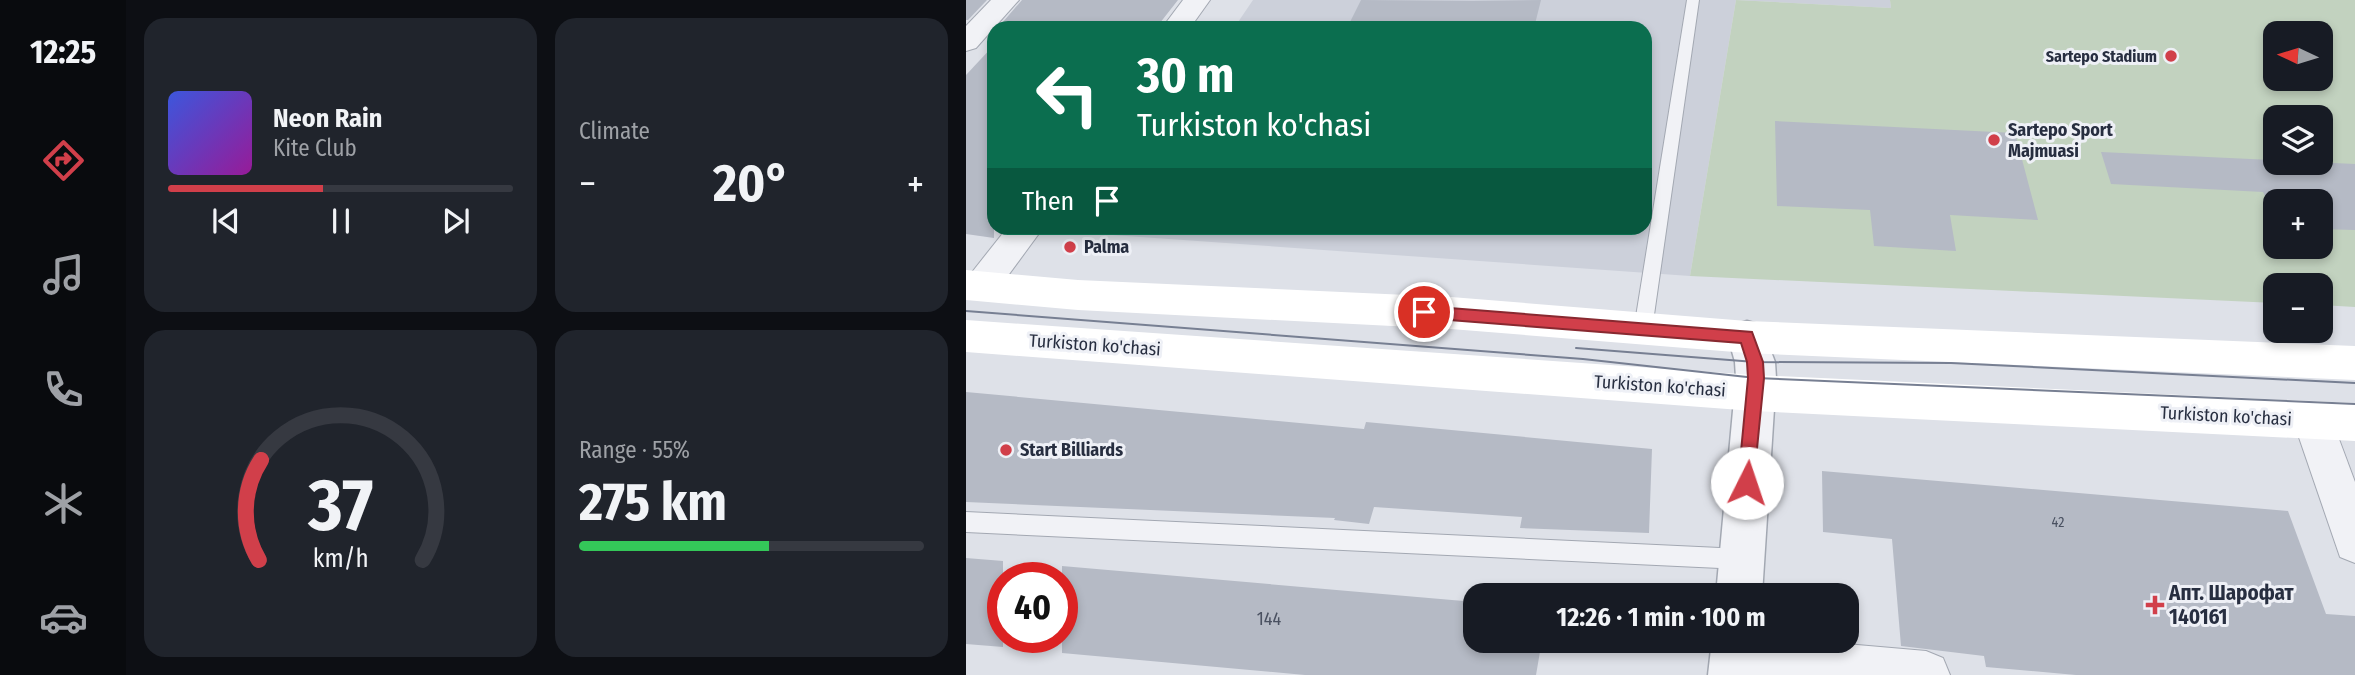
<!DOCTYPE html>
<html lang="en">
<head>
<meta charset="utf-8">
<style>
  :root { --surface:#171b24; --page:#20242c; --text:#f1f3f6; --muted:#9ea1a6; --line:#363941; --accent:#d13f4a }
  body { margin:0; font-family:"Fira Sans Condensed",sans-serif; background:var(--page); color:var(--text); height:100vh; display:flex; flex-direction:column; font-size:26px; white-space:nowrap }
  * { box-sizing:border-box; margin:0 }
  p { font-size:23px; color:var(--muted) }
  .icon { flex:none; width:38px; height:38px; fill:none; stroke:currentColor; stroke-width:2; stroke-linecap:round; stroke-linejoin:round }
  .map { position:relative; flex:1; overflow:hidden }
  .drawer { display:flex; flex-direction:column; gap:18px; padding:18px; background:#0d0f14; width:840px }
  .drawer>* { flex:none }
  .guide { position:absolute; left:21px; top:21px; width:665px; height:214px; border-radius:21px; box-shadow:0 4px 10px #0003; background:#0b6e4f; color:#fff; overflow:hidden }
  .needle { width:46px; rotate:274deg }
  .controls { position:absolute; left:1297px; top:21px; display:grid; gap:14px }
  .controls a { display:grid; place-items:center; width:70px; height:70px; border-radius:14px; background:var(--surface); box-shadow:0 4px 10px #0003; font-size:35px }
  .speed { position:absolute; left:21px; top:562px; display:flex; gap:14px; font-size:35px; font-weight:700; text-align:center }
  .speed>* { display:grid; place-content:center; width:91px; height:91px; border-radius:50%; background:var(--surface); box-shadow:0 4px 10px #0003; line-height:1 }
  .speed .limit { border:10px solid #d22; background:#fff; color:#111 }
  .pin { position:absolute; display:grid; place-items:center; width:60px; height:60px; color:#fff; margin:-30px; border:4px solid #fff; border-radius:50%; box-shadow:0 2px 7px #0007 }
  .me { position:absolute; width:77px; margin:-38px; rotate:4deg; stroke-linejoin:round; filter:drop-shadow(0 0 5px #0008) }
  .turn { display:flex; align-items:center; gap:24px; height:147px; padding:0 35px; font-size:32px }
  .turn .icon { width:91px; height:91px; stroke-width:2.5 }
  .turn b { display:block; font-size:49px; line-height:60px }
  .then { display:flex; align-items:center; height:66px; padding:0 35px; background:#0003; gap:14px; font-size:26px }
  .big { font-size:52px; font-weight:700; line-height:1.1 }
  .drawer .tile { flex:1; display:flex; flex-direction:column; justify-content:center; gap:10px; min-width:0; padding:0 24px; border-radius:21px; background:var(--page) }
  .drawer .dial { align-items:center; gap:0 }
  .dial svg { height:182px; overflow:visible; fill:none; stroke:var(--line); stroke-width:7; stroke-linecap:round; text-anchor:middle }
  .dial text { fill:var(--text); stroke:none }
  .song { display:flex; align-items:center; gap:21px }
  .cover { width:84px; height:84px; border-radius:10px; background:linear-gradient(135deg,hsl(230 70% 55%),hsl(300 70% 35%)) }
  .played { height:7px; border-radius:4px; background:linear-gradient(90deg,var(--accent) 45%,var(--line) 45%) }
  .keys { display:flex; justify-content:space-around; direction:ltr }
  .heat { display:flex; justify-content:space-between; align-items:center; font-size:38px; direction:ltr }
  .charge { height:10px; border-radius:5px; background:linear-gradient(90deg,#34c759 55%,var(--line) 0) }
  .drawer .tiles { flex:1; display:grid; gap:18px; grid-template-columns:repeat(2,1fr) }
  .trip { position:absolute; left:497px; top:583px; width:396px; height:70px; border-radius:21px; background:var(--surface); box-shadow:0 4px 10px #0003; font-weight:700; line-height:70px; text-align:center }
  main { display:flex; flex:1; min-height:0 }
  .menu { display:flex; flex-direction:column; width:126px; justify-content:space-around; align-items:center; background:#090b0e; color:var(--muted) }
  .menu .icon { width:49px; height:49px }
  .menu .selected { color:var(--accent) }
  .menu b { font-size:32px; color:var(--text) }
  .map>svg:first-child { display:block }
  .built { fill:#ccd0da }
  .green { fill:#c2d2bf; fill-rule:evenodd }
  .building { fill:#b5bac5 }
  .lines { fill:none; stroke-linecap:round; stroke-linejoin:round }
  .service-casing { stroke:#a3a8b2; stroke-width:2 }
  .minor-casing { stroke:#a3a8b2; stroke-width:2 }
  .tertiary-casing { stroke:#a3a8b2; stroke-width:3 }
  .service { fill:#f1f2f6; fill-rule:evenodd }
  .minor { fill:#f1f2f6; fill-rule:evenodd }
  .tertiary { fill:#f1f2f6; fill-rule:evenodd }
  .secondary { fill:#fff; fill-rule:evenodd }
  .tram { stroke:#777f92; stroke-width:2 }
  .route { fill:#d13f4a; stroke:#882930; stroke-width:2 }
  .poi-dot { fill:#d13f4a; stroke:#eef0f6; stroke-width:2.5 }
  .labels { text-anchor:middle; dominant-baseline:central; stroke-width:6; stroke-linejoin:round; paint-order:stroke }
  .number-label { font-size:14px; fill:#4a5161 }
  .far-poi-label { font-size:16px; font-weight:bold; fill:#272e40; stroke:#eef0f6; text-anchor:end }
  .poi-label { font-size:18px; font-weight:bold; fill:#272e40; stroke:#eef0f6; text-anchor:start }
  .street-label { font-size:18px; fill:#272e40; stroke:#eef0f6 }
  .near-number-label { font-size:18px; fill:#4a5161 }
  .near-poi-label { font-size:21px; font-weight:bold; fill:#272e40; stroke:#eef0f6; text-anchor:start }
</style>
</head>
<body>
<main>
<nav class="menu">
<b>12:25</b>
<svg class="icon selected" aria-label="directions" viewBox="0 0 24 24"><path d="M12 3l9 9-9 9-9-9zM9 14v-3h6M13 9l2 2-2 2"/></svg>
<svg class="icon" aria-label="music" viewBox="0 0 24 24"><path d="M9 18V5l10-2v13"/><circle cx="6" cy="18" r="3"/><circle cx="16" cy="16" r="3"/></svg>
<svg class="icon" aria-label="phone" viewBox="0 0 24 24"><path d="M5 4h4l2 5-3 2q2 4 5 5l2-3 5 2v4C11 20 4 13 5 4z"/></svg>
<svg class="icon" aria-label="climate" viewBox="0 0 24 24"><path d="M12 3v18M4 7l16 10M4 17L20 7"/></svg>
<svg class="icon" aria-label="car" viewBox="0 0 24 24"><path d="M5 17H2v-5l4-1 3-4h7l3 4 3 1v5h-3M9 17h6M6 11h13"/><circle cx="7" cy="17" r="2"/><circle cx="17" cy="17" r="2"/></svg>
</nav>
<section class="drawer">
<div class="tiles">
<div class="tile">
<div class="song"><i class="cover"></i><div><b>Neon Rain</b><p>Kite Club</p></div></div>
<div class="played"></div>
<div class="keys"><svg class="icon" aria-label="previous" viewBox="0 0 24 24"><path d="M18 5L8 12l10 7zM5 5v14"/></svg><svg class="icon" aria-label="pause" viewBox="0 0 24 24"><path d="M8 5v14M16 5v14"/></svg><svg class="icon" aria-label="next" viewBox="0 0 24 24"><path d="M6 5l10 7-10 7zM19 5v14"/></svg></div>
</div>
<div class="tile"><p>Climate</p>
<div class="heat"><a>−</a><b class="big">20°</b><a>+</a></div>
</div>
<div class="tile dial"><svg viewBox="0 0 100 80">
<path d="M14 69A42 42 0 1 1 86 69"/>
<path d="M14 69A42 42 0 0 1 15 25" stroke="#d13f4a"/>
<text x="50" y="56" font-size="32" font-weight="700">37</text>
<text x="50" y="72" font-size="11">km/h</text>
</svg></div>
<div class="tile"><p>Range · 55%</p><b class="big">275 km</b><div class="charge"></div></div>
</div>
</section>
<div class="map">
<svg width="1389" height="675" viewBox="0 0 1389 675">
  <rect width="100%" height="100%" fill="#dee1e8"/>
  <polygon class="built" points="287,0 924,0 925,8 770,0 724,276 132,234 136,228 679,228 679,28 268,28"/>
  <path class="green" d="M770 0 925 8 924 0H1389V307L1355 305 1354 285H1309V303L724 276ZM1309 33H1354V79H1309ZM1309 117H1354V163H1309ZM1309 201H1354V247H1309Z"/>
  <g class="building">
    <polygon points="0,0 21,0 2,20 0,20"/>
    <polygon points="56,0 212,0 190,28 40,28 44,24 36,23"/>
    <polygon points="395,0 507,1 575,0 568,28 381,28"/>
    <polygon points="28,45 28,238 0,234 0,75"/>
    <polygon points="809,121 1049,133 1072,220 984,215 990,251 908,246 904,210 811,206"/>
    <polygon points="1135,152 1389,164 1389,230 1354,229 1354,201 1309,201 1309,217 1297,192 1145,184"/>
    <polygon points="0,392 398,429 400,422 686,449 683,533 554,528 556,517 408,507 403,524 368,520 369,518 0,502"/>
    <polygon points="856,471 1322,511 1360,614 1389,616 1389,675 1110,675 1020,667 1018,656 935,646 926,539 857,532"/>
    <polygon points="0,558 37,561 37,647 0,644"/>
    <polygon points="96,566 509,602 509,640 576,640 570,675 339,675 96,653"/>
  </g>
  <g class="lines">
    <defs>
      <g id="service">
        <polygon points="721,0 733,0 686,329 683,334 677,336 671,334 668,329"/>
        <polygon points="0,512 775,549 782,552 785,559 782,566 775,569 0,532"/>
      </g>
      <g id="minor">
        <polygon points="25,0 53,0 10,48 0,51 0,26"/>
        <polygon points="217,0 244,0 224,28 196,28"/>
        <polygon points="41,228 77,228 27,296 15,300 3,296 0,281 3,276"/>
        <polygon points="1347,402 1361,407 1389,482 1389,563 1374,557 1327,420 1333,407"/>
        <polygon points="834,640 960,651 977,658 984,675 753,675 745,658 754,640"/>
      </g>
      <g id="tertiary">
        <polygon points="781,321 795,325 809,362 810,378 796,595 750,595 770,378 769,362 762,337 767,325"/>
        <polygon points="746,640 794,640 792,675 742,675"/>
      </g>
    </defs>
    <use href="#service" class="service-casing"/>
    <use href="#minor" class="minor-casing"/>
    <use href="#tertiary" class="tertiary-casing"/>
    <use href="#service" class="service"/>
    <use href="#minor" class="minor"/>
    <use href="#tertiary" class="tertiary"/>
    <g class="secondary">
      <polygon points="0,270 112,280 485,297 781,321 1389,346 1389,380 781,353 485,329 112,310 0,300"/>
      <polygon points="0,320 788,375 1389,403 1389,441 788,411 0,352"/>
    </g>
    <g class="tram">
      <polyline points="0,311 617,359 790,378 1389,404"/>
      <polyline points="610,348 789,362 985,363 1389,383"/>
    </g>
  </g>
  <polygon class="route" points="458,306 786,332 797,362 798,378 787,489 781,491 775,489 772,483 782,378 781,362 775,343 458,318 450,312"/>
  <g class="poi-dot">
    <circle cx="1205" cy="56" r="7"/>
    <circle cx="1028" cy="140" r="7"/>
    <circle cx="104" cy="247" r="7"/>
    <circle cx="40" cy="450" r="7"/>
    <path d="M1185.5 594.5h7v7h7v7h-7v7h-7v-7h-7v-7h7z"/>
  </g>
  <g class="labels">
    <g class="number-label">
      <text x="1092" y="522">42</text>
    </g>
    <g class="far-poi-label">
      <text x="1191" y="56">Sartepo Stadium</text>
    </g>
    <g class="poi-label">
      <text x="1042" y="130">Sartepo Sport<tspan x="1042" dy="21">Majmuasi</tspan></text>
      <text x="118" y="247">Palma</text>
      <text x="54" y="450">Start Billiards</text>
    </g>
    <g class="street-label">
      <text transform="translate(129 345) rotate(4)">Turkiston ko'chasi</text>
      <text transform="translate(694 386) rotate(4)">Turkiston ko'chasi</text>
      <text transform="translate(1260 416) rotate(3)">Turkiston ko'chasi</text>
    </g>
    <g class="near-number-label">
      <text x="303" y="619">144</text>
    </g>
    <g class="near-poi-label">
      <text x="1203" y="593">Апт. Шарофат<tspan x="1203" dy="24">140161</tspan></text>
    </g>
  </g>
</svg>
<div class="controls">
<a><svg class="needle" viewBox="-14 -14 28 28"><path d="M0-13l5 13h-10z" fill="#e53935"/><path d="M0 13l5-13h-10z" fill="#9ea1a6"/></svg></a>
<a><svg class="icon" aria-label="layers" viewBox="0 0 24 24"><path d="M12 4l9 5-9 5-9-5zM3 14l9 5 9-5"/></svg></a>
<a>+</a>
<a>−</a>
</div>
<div class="speed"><div class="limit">40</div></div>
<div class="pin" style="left:458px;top:312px;background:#d93025"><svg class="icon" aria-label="arrive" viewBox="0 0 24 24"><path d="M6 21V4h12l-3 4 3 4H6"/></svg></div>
<svg class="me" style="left:781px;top:483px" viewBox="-20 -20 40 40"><circle r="19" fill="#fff"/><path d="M0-13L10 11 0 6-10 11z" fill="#d13f4a"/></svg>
<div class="trip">12:26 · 1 min · 100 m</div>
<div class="guide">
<div class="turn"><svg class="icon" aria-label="left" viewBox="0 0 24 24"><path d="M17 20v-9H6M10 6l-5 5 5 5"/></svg><div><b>30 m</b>Turkiston ko'chasi</div></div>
<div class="then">Then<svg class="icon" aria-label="arrive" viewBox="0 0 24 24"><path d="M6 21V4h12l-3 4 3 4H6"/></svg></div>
</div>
</div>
</main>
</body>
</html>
